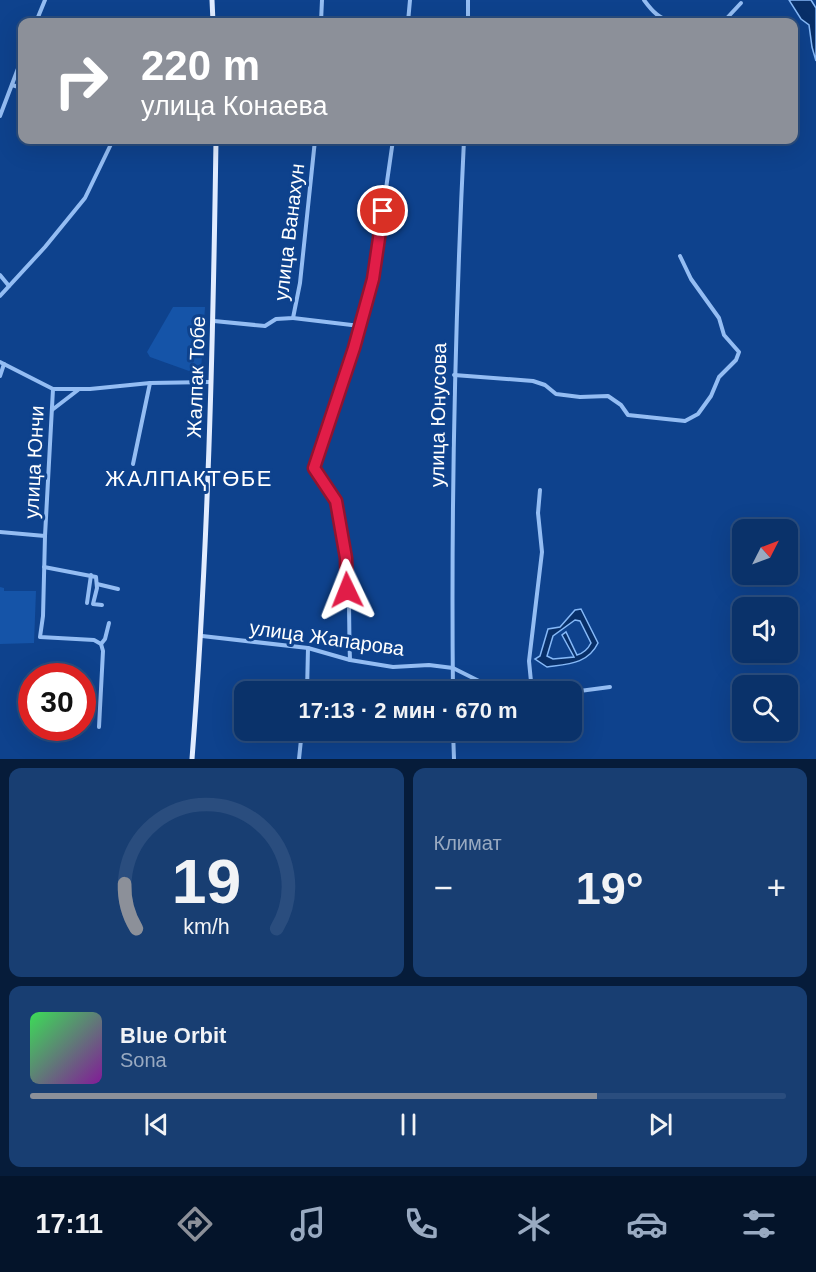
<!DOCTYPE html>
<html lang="ru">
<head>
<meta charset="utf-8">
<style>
  :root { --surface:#0a326a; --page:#183e72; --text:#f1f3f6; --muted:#99aac1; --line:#2a4d7e; --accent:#8c9099 }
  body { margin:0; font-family:Arial,sans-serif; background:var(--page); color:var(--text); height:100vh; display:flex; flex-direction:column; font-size:22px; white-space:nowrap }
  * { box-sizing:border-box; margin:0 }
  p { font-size:20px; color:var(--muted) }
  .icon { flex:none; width:33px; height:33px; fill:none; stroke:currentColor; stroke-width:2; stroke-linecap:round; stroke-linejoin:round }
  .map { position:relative; height:759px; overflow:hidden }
  .details { display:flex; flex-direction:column; gap:9px; padding:9px; background:#061c3a; flex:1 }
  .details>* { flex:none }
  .hud { position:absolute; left:18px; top:18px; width:780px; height:126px; border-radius:12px; box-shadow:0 6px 24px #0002,0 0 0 2px var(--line); background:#8c9099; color:#fff; overflow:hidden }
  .needle { width:39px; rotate:48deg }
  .tools { position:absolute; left:732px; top:519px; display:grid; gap:12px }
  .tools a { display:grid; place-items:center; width:66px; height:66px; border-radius:12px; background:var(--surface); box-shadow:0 6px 24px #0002,0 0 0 2px var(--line); font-size:30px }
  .speed { position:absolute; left:18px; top:663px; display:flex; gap:12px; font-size:30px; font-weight:700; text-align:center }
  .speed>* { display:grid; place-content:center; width:78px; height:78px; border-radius:50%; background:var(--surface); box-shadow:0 6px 24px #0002,0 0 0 2px var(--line); line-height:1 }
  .speed .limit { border:9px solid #d22; background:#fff; color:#111 }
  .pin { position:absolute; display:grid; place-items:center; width:51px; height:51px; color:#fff; margin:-26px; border:3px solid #fff; border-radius:50%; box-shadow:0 2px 6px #0007 }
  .me { position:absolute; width:66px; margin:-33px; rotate:358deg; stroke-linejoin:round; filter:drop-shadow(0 0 4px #0008) }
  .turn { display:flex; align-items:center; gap:21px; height:126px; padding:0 24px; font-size:27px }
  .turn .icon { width:78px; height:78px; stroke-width:2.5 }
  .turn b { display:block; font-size:42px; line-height:51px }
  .big { font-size:45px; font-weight:600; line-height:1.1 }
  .details .tile { flex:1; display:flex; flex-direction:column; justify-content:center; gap:9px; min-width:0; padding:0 21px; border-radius:12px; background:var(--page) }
  .details .dial { align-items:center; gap:0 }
  .dial svg { height:156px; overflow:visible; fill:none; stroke:var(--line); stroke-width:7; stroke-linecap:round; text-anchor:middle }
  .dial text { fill:var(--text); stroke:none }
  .song { display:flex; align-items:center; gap:18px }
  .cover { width:72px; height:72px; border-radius:9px; background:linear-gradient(135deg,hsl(130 70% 55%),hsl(290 70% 35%)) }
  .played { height:6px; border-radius:3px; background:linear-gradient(90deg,var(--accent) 75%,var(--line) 75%) }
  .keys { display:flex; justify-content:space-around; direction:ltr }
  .heat { display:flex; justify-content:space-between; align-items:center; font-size:33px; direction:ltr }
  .details .tiles { flex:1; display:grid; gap:9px; grid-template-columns:1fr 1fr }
  .tile:last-child { grid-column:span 2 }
  .trip { position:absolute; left:234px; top:681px; width:348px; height:60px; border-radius:12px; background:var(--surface); box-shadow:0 6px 24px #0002,0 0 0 2px var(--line); font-weight:600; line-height:60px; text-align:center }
  .menu { display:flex; height:96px; justify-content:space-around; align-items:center; background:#04142a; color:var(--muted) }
  .menu .icon { width:42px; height:42px }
  .menu .current { color:var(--accent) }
  .menu b { font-size:27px; color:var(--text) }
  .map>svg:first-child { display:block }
  .green { fill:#1554a8 }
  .water { fill:#082f68; stroke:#85b8f7; stroke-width:1.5; fill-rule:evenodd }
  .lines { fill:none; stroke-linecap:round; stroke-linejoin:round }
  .minor { stroke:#94bdf3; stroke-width:4 }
  .major { stroke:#e1ecff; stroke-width:5 }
  .route-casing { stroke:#92132f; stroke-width:15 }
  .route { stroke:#e11d48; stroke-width:10 }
  .labels { text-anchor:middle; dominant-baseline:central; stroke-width:6; stroke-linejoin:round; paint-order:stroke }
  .street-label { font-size:20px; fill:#fff; stroke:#0e428d }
  .quarter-label { font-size:22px; letter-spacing:1.5px; fill:#fff; stroke:#0e428d }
</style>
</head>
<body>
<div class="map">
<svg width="816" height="759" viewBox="0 0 816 759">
  <rect width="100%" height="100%" fill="#0e428d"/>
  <g class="green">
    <polygon points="173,307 205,307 201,371 189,371 150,357 147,352"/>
    <polygon points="0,587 4,588 4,591 36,591 34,643 0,644"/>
  </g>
  <g class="water">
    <polygon points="789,0 811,0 816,8 816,61 812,47 809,25 801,19"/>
    <path d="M581 609 598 643C588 664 568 664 547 667L535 659 540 656 548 629 560 627 575 610ZM575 620 580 621 591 643C588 649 584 653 577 655L566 632 562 635 574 657 553 659 547 656 553 636Z"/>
  </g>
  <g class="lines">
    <g class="minor">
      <path d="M644 0C652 11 660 20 674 22"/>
      <polyline points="36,22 45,0"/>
      <polyline points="321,22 322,0"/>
      <polyline points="408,22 410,0"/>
      <polyline points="468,22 468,0"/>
      <polyline points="701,22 727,18 741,3"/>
      <polyline points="12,85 22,88"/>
      <polyline points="0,116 22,58"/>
      <polyline points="0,275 9,286"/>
      <polyline points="0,296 45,247 85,198 113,140"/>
      <polyline points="293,318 360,326"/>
      <polyline points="214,321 265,326 276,319 293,318 300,283 315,140"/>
      <polyline points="0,362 53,389 90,389 150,383 210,382"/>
      <polyline points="454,375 533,381 545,385 556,394 580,397 608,396 621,405 628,415 685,421 698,414 711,396 719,377 736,360 739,352 724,335 719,318 691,279 680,256"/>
      <polyline points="0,376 4,364"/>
      <polyline points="53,389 45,536 43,616 40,637 94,640 101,644 103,651 99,727"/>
      <polyline points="52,410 78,390"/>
      <polyline points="133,464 150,383"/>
      <polyline points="0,532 45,536"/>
      <polyline points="44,567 96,577 97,588 93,604 102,605"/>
      <polyline points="97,584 118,589"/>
      <polyline points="87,603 91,575"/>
      <polyline points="202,636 308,648 350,660 393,667 429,665 453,668 483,683 515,692"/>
      <polyline points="101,644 105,639 109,623"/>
      <path d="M350 660C348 613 352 547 337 502 332 490 321 478 314 468L354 348 373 279 393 140"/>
      <polyline points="307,692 308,648"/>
      <path d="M453 692C451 507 455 324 464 140"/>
      <polyline points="532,692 529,661 542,552 538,513 540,490"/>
      <polyline points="572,692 610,687"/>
      <polyline points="453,730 454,759"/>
      <polyline points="299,759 302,730"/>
    </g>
    <g class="major">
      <polyline points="212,0 213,22"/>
      <path d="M192 759C208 553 213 346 216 140"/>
    </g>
  </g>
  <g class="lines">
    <defs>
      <polyline id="route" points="347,590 346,558 336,501 314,468 354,348 373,279 383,211"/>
    </defs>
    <use href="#route" class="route-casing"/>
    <use href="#route" class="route"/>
  </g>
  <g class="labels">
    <g class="street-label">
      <text transform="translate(289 232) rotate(-83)">улица Ванахун</text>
      <text transform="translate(196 377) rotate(-88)">Жалпак Тобе</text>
      <text transform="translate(438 415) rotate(-89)">улица Юнусова</text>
      <text transform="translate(34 462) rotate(-87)">улица Юнчи</text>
      <text transform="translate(327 638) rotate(8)">улица Жапарова</text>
    </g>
    <g class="quarter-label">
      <text x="189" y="478">ЖАЛПАҚТӨБЕ</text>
    </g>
  </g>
</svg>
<div class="tools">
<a><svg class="needle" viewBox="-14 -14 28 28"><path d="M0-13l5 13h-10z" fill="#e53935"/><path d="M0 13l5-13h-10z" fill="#99aac1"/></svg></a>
<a><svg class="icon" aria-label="sound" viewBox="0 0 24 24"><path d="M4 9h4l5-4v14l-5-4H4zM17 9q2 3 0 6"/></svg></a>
<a><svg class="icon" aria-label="search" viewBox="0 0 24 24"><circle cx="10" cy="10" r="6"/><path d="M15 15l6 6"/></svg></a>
</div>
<div class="speed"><div class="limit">30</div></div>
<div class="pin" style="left:383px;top:211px;background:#d93025"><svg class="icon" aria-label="arrive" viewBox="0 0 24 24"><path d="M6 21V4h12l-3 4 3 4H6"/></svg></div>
<svg class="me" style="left:347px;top:590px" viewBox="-20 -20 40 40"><path d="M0-17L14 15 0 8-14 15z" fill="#e11d48" stroke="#fff" stroke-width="4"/></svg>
<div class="trip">17:13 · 2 мин · 670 m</div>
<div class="hud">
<div class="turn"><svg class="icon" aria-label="right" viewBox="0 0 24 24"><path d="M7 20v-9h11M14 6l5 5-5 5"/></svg><div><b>220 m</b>улица Конаева</div></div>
</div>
</div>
<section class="details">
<div class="tiles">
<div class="tile dial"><svg viewBox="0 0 100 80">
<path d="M14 69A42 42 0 1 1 86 69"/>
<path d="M14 69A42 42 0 0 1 8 46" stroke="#8c9099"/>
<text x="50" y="56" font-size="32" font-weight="700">19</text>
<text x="50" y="72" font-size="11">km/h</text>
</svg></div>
<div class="tile"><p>Климат</p>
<div class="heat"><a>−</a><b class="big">19°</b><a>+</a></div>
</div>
<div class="tile">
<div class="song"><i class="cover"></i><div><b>Blue Orbit</b><p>Sona</p></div></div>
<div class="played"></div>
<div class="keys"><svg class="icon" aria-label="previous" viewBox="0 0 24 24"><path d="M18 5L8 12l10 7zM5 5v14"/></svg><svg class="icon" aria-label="pause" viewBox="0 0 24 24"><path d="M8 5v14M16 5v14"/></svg><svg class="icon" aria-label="next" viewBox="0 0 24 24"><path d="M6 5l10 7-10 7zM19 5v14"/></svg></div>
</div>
</div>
</section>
<nav class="menu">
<b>17:11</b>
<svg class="icon current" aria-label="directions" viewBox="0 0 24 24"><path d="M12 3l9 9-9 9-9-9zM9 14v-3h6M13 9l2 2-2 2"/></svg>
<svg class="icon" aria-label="music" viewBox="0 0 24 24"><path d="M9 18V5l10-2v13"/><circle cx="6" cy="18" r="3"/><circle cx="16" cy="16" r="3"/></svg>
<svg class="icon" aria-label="phone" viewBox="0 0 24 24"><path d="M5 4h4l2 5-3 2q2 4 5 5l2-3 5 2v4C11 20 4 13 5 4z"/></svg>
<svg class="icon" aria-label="climate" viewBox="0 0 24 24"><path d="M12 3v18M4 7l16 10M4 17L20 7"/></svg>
<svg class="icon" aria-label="car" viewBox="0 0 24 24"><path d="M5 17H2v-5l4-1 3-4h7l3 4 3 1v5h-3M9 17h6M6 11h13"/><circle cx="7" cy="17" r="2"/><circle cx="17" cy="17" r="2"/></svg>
<svg class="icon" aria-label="filters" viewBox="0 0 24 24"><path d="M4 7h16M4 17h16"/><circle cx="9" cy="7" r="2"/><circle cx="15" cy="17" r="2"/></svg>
</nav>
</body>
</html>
